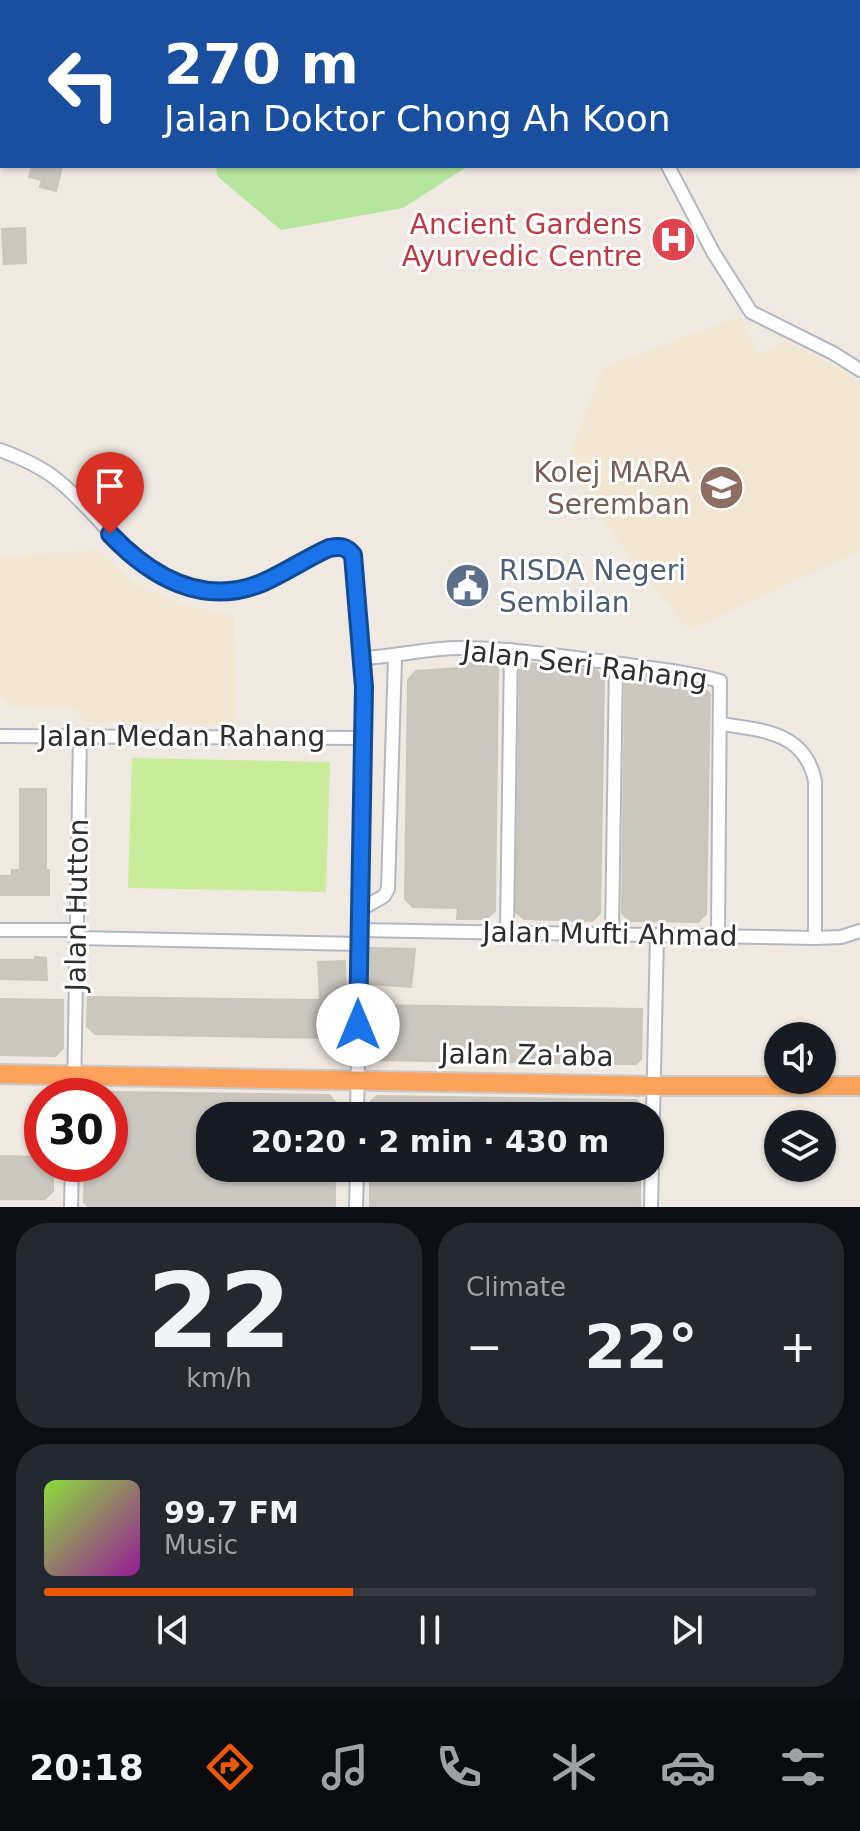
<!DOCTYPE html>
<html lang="en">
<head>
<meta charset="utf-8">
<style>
  :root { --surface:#171b24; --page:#242831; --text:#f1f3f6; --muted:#9ea1a6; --line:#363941; --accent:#ea580c }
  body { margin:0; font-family:"DejaVu Sans",sans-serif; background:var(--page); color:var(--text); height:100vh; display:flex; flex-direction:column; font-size:30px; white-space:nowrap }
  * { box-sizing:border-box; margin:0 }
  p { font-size:26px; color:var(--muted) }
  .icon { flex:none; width:44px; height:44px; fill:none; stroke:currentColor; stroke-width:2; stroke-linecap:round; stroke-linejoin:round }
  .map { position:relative; height:1207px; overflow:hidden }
  .details { display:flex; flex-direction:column; gap:16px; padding:16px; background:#0d0f14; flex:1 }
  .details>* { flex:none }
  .guide { position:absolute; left:0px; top:0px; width:860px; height:168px; box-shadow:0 2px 6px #0004; background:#1a4fa0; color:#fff; overflow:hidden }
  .buttons { position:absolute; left:764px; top:1022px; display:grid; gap:16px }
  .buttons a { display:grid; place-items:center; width:72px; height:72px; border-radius:50%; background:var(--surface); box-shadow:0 2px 6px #0004; font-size:40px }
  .speed { position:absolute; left:24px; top:1078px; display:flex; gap:16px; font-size:40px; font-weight:700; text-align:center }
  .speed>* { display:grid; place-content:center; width:104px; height:104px; border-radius:50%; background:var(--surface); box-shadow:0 2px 6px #0004; line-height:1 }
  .speed .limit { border:12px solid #d22; background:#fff; color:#111 }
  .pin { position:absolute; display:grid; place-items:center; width:68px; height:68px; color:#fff; margin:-82px -34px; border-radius:50% 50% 50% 0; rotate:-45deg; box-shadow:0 0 8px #0007 }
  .pin .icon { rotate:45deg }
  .me { position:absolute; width:88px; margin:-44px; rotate:0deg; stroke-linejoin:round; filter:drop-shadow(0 0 6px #0008) }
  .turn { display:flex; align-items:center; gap:28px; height:168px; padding:0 32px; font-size:36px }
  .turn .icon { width:104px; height:104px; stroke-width:2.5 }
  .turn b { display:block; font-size:56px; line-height:68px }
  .big { font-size:60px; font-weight:600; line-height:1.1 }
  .details .card { flex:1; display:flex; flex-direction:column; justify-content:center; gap:12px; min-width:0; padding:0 28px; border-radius:32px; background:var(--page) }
  .details .dial { align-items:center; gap:0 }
  .dial b { font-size:104px; line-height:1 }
  .song { display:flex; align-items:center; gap:24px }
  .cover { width:96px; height:96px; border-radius:12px; background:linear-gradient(135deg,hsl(90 70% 55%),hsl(300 70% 35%)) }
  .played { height:8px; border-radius:4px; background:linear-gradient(90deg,var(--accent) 40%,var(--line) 40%) }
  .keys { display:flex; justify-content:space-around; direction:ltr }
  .heat { display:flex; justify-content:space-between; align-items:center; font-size:44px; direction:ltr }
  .details .tiles { flex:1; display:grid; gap:16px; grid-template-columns:1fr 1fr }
  .card:last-child { grid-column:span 2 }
  .trip { position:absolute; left:196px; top:1102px; width:468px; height:80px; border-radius:32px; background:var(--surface); box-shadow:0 2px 6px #0004; font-weight:600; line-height:80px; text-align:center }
  .menu { display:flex; height:128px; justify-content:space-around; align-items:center; background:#090b0e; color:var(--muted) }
  .menu .icon { width:56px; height:56px }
  .menu .selected { color:var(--accent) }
  .menu b { font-size:36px; color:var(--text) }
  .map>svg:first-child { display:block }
  .education { fill:#f0e6d1 }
  .green { fill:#b6e59e }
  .pitch { fill:#c9ec9a }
  .building { fill:#cbc7bf; stroke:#cbc5ba; stroke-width:2 }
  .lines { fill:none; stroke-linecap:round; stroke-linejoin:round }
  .minor-casing { stroke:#b4b7c1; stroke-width:16 }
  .highway-casing { stroke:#c9c9c9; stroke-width:22 }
  .minor { stroke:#fff; stroke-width:12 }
  .highway { stroke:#ffa35c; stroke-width:18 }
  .route-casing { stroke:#114b97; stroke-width:20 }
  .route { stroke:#1a73e8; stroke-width:14 }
  .labels { text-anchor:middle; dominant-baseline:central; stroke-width:6; stroke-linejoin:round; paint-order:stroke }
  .health-label { font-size:28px; fill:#be3a42; stroke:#fff; text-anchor:end }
  .education-label { font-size:28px; fill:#785e54; stroke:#fff; text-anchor:end }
  .service-label { font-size:28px; fill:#4e5e75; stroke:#fff; text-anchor:start }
  .street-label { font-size:28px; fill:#2e2e2e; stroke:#fff }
</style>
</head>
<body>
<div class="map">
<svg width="860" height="1207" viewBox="0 0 860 1207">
  <rect width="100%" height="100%" fill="#efe9e1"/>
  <g class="education">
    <polygon points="739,316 759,355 785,341 845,372 860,384 860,551 689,630 596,513 567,463 603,368"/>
    <polygon points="98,550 132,582 176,603 234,616 237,725 83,722 77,709 9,706 0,696 0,557"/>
  </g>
  <g class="green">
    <polygon points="329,0 548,0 550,2 326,2"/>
    <polygon points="216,166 468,166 403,208 281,230 217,176"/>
  </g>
  <polygon class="pitch" points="132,758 330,762 326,892 128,888"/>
  <g class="building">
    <polygon points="32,166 62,166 56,191 40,187 42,180 29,177"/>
    <polygon points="25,228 26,263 4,264 2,229"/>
    <polygon points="462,658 491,659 498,668 495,911 486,919 457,919 458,908 413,907 405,899 408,680 416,671 461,668"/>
    <polygon points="528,663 596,670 604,679 600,913 592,921 524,919 516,912 520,670"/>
    <polygon points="633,675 703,686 710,694 706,914 698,922 629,921 622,913 625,681"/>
    <polygon points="20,789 46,789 46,870 49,870 49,895 0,895 0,876 12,876 12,870 20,870"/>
    <polygon points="370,948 415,949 411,987 369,984"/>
    <polygon points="35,957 46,958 47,980 0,979 0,960 35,960"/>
    <polygon points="345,961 346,993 337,992 337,1030 329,1038 95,1034 87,1026 88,997 320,1000 318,962"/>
    <polygon points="0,999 63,1000 63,1048 55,1056 0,1055"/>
    <polygon points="372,1005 642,1009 641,1059 636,1064 628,1064 376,1060 371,1055"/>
    <polygon points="110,1092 329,1095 336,1103 336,1116 205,1116 205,1168 335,1168 335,1207 89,1207 84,1202 85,1164 110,1164"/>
    <polygon points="377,1096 636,1100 641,1105 641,1116 371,1116 371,1101"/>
    <polygon points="0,1156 42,1157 42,1164 53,1164 53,1191 45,1199 0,1199"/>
    <rect x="370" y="1168" width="270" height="39"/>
  </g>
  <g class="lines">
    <defs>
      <g id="minor">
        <polyline points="171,0 173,2"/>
        <polyline points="562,0 564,2"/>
        <polyline points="852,0 853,2"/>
        <polyline points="88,2 88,0"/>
        <polyline points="313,2 315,0"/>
        <polyline points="858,12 860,16"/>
        <polyline points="0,123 2,121"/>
        <polyline points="668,166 713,252 751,312 833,353 860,370"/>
        <path d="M0 450C19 457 38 465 55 478 113 523 146 602 234 591 268 586 299 562 329 548 340 546 346 546 353 555L364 687 357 1116"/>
        <path d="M362 658C395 657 426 648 459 648 506 648 553 655 599 661 640 667 681 670 720 681L718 936"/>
        <path d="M721 724C762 730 805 732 815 781V938"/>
        <polyline points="0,736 363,738"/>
        <polyline points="358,911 384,896 388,889 395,657"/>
        <polyline points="0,930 78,930"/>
        <polyline points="359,930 815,938 841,937 860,931"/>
        <polyline points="507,932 511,650"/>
        <polyline points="612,934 616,664"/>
        <polyline points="78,938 358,944"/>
        <polyline points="74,1096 80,735"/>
        <polyline points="71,1207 72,1164"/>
        <polyline points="356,1207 357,1168"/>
        <polyline points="651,1207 657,935"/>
      </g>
      <polyline id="highway" points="0,1074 654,1086 860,1086"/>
    </defs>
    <use href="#minor" class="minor-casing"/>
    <use href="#highway" class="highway-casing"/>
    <use href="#minor" class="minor"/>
    <use href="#highway" class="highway"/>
  </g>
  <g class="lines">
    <defs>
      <path id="route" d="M110 534C151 577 204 608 264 582 286 572 307 558 329 548 340 546 346 546 353 555L364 687 358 1025"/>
    </defs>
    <use href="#route" class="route-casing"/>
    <use href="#route" class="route"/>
  </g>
  <defs>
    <symbol id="hospital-disc" viewBox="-11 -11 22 22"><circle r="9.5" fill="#e0444e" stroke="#fff"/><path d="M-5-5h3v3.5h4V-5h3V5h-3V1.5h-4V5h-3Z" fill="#fff"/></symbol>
    <symbol id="university-disc" viewBox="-11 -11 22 22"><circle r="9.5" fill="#8d6e63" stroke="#fff"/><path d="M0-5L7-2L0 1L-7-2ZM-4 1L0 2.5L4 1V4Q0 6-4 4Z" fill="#fff"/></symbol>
    <symbol id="civic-disc" viewBox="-11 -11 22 22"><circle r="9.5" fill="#5c6f8a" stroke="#fff"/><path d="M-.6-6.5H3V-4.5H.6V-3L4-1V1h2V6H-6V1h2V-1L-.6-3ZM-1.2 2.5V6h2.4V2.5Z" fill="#fff"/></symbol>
  </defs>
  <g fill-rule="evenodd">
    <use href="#hospital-disc" x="648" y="214" width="51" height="51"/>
    <use href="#university-disc" x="696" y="462" width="51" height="51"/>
    <use href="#civic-disc" x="442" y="560" width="51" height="51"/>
  </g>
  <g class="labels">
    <g class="health-label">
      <text x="642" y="224">Ancient Gardens<tspan x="642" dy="32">Ayurvedic Centre</tspan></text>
    </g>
    <g class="education-label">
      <text x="690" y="472">Kolej MARA<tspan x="690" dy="32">Seremban</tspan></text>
    </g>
    <g class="service-label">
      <text x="499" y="570">RISDA Negeri<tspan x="499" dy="32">Sembilan</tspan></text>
    </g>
    <g class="street-label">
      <text transform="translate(585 665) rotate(7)">Jalan Seri Rahang</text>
      <text x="182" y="736">Jalan Medan Rahang</text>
      <text transform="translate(77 905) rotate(-89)">Jalan Hutton</text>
      <text transform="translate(610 934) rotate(1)">Jalan Mufti Ahmad</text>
      <text transform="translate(527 1055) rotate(1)">Jalan Za'aba</text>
    </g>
  </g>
</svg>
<div class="buttons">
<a><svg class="icon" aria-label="sound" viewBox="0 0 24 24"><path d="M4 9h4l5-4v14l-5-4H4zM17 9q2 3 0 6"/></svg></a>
<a><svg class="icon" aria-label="layers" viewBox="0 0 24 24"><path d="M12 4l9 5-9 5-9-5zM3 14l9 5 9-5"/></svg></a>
</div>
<div class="speed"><div class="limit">30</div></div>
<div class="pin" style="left:110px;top:534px;background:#d93025"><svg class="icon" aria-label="arrive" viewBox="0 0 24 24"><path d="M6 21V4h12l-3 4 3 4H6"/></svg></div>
<svg class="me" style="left:358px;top:1025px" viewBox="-20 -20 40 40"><circle r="19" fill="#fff"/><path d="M0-13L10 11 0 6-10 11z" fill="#1a73e8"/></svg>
<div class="trip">20:20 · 2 min · 430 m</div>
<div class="guide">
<div class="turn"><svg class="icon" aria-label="left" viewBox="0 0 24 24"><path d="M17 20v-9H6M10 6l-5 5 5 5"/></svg><div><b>270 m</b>Jalan Doktor Chong Ah Koon</div></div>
</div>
</div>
<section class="details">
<div class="tiles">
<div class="card dial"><b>22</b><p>km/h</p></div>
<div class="card"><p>Climate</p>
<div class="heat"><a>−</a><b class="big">22°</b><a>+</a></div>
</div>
<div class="card">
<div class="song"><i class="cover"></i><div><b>99.7 FM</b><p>Music</p></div></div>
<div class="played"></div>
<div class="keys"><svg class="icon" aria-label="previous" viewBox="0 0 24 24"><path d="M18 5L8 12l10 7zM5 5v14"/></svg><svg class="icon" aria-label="pause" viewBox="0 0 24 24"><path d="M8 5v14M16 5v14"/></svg><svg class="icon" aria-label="next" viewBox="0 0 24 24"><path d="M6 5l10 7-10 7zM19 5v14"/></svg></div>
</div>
</div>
</section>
<nav class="menu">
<b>20:18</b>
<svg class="icon selected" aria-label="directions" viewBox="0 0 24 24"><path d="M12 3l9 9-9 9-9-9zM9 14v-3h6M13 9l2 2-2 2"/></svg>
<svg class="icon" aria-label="music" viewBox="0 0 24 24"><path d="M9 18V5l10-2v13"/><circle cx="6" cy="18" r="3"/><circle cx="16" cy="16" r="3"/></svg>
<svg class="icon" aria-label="phone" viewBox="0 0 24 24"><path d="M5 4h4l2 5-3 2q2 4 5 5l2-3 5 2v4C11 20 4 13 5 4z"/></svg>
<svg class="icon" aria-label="climate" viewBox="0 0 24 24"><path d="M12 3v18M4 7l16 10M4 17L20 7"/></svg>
<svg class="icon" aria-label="car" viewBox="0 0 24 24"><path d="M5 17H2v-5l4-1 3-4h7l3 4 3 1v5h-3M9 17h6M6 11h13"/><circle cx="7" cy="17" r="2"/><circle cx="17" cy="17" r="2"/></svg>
<svg class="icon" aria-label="filters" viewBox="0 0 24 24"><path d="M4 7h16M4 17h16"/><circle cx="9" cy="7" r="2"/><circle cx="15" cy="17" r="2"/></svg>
</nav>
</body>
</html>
